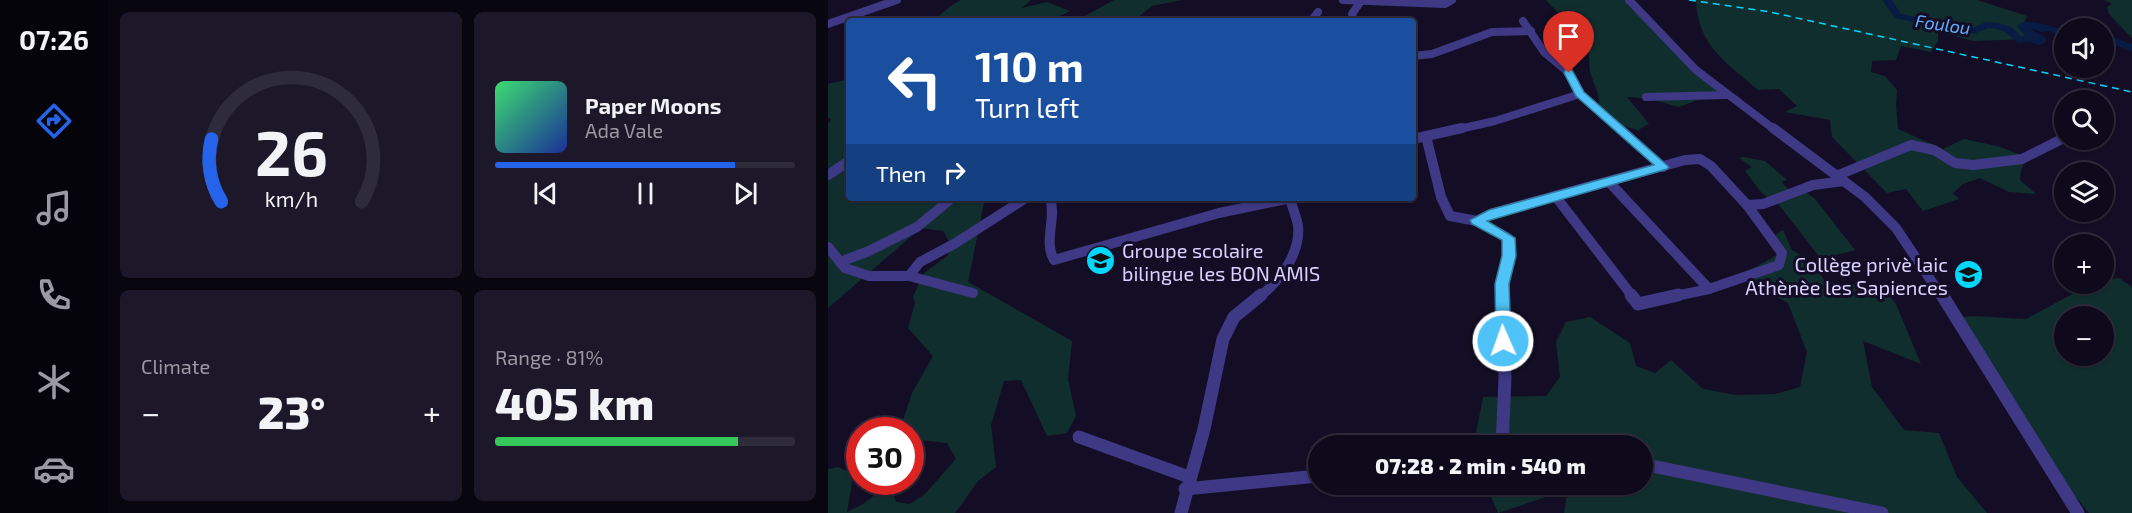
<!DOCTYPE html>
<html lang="en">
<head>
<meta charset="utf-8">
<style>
  :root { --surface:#0e0a1c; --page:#1c1829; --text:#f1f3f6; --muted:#9b9aa3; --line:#2e2b3b; --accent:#2563eb }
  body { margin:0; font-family:"Exo 2",sans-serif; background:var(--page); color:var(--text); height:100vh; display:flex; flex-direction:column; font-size:22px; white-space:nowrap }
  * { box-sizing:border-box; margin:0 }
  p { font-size:20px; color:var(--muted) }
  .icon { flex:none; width:33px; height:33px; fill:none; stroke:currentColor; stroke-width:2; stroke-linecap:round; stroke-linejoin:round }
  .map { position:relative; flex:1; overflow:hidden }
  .side { display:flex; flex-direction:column; gap:12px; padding:12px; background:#08060f; width:720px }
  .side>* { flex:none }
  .hud { position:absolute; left:18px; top:18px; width:570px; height:183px; border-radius:6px; box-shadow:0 2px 4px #0004,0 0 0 2px var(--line); background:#1a4fa0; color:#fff; overflow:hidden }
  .tools { position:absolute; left:1226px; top:18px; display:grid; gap:12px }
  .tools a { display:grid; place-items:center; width:60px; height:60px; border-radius:50%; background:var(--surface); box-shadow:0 2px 4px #0004,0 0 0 2px var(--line); font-size:30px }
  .speed { position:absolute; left:18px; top:417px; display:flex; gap:12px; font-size:30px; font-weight:700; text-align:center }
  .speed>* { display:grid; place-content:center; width:78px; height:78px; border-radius:50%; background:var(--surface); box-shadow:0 2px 4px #0004,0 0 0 2px var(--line); line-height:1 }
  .speed .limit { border:9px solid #d22; background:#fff; color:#111 }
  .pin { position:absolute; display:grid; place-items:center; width:51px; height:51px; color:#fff; margin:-62px -26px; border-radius:50% 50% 50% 0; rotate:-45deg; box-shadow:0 0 6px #0007 }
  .pin .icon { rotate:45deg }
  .me { position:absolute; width:66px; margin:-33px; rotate:358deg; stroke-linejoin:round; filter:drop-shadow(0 0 4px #0008) }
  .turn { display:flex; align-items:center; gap:21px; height:126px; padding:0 30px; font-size:27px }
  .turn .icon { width:78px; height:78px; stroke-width:2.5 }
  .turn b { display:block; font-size:42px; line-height:51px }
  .then { display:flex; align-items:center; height:57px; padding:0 30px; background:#0003; gap:12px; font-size:22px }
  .big { font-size:45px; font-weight:800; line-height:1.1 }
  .side .tile { flex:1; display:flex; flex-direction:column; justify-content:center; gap:9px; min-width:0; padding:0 21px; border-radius:9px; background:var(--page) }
  .side .dial { align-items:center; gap:0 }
  .dial svg { height:156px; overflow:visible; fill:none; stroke:var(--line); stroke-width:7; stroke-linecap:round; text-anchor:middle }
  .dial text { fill:var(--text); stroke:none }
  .song { display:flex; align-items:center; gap:18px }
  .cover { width:72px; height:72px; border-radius:9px; background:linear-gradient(135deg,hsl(140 70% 55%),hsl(230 70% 35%)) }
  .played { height:6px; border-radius:3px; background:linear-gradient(90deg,var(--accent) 80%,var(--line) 80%) }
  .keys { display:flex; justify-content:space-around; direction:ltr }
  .heat { display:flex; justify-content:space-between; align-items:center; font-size:33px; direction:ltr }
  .charge { height:9px; border-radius:4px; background:linear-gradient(90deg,#34c759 81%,var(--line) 0) }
  .side .tiles { flex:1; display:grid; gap:12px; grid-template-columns:repeat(2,1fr) }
  .trip { position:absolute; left:480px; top:435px; width:345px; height:60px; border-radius:30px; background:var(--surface); box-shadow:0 2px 4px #0004,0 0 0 2px var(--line); font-weight:800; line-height:60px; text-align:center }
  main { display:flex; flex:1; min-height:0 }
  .tab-bar { display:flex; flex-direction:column; width:108px; justify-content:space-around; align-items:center; background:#06040b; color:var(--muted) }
  .tab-bar .icon { width:42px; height:42px }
  .tab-bar .active { color:var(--accent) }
  .tab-bar b { font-size:27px; color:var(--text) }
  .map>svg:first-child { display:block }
  .green { fill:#112e2f; fill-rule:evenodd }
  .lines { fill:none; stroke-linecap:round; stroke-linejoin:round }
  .river { fill:#081b43; fill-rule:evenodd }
  .minor-far2 { stroke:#3e3885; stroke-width:8 }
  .minor-far1 { stroke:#3e3885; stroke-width:10 }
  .minor { stroke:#3e3885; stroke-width:13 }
  .rail { stroke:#00d7fc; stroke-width:1.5; stroke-dasharray:7 5; stroke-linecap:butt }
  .route { fill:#4fc3f7; stroke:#337fa1; stroke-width:1.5 }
  .labels { text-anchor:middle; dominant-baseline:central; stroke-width:6; stroke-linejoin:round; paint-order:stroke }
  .far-water-label { font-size:18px; font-style:italic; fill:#5faeff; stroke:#130e25 }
  .poi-label { font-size:20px; fill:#d9d1ff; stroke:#130e25; text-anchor:start }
</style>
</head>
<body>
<main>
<nav class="tab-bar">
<b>07:26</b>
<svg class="icon active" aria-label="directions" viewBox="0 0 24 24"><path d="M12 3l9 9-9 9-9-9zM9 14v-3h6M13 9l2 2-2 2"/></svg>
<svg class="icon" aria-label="music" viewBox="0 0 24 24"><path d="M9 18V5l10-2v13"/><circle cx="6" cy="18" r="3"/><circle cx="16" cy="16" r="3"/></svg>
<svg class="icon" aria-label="phone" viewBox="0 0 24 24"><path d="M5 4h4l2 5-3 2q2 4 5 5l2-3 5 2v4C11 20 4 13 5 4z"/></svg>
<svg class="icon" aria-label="climate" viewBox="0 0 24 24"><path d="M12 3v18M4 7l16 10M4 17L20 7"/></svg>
<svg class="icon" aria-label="car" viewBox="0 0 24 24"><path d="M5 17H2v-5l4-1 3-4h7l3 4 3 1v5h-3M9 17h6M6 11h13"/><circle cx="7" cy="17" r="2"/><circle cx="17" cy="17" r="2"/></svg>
</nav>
<section class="side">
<div class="tiles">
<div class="tile dial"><svg viewBox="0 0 100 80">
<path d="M14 69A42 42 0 1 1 86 69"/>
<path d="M14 69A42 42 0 0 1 9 37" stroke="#2563eb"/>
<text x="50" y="56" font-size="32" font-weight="700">26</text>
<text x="50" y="72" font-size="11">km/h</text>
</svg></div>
<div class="tile">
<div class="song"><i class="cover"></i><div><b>Paper Moons</b><p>Ada Vale</p></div></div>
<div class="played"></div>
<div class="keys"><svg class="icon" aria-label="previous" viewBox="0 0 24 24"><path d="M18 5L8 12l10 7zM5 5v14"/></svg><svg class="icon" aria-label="pause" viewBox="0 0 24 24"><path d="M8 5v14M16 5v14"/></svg><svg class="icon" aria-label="next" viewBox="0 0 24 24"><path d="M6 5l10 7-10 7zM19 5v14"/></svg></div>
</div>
<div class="tile"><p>Climate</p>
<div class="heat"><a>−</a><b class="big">23°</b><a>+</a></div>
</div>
<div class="tile"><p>Range · 81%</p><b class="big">405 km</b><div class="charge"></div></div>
</div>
</section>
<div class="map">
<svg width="1304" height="513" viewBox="0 0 1304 513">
  <rect width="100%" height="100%" fill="#130e25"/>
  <g class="green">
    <path d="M133 0H203L194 8 219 2 242 11C227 21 197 22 182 17L170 21H104C115 14 121 5 133 0Z"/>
    <polygon points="286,0 354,0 324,6 305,21 248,21"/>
    <polygon points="718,0 796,0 893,91 851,107 823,99 799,97 821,124 810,130 773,120 770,94 762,72 760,45"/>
    <path d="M864 0H1149L1199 16 1194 26 1199 33 1214 40 1212 42 1199 39 1146 41 1110 32V41L1103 52 1073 46 1068 60 1044 61 1043 72 1057 76 1069 90 1068 106 1070 129 1115 149 1136 139 1169 146 1199 157 1193 170 1192 180 1208 194 1181 192 1152 178 1135 184 1125 193 1131 199 1095 211 1078 189 1059 193 1004 137 1002 120 957 112 969 106 951 89 930 90C899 63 870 46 868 1Z"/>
    <polygon points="1277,0 1304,0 1304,38 1281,14 1279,7 1284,4"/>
    <polygon points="21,79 21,198 157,198 140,282 244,341 240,379 248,416 239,433 219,436 193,380 176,381 163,425 168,467 150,481 127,513 0,513 0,469 10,467 19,471 25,478 19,512 35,504 61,484 68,502 82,504 97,494 128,459 119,443 83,439 82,430 78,430 74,423 84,393 105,356 80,328 87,303 85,297 95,274 119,256 124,247 115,231 93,228 0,308 0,124 3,119 0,118 0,84"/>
    <polygon points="915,157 937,161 959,180 954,182 963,193 977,191 987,199 1027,250 993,259 952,206 933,192 917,171 924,167 911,158"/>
    <polygon points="955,230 964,250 981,260 998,282 1053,286 1068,304 1093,364 1035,341 1044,387 1076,430 1111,433 1129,477 1159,513 736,513 739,495 724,495 670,513 658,485 814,484 814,446 649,446 647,439 655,397 718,396 732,377 728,342 738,322 762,317 802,343 808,366 827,373 843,360 875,389 908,395 947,394 972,387 979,352 960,303 937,291 916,273 949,255 942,238"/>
    <path d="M1291 278 1304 287V513H1261L1216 458 1128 318 1144 316 1198 319 1263 284H1275V280ZM1236 316H1275V356H1236Z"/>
  </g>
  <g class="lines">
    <g class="river">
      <path d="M1054 0H1064L1073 14 1145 28 1158 22 1171 23 1185 28 1193 37 1197 36 1189 26 1194 22C1205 21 1227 26 1236 31V39L1222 31 1213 32 1201 28 1218 38V42L1212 45 1199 42 1190 43 1177 32 1169 29 1160 28 1146 34 1070 19 1067 18Z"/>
      <polygon points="1275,34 1304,44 1304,51 1275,41"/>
    </g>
    <g class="minor-far2">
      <polyline points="515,0 617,4 624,0"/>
      <polyline points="801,0 868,70 947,130"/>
      <polyline points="483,21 490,12"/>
      <polyline points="526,21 524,14 533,1"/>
      <polyline points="695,21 716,52 741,73 752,94 793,130"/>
      <polyline points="0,24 69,0"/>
      <polyline points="585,56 604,54 664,32 703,31"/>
      <polyline points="818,97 899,95"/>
      <polyline points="627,130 667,121 752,94"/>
    </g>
    <g class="minor-far1">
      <polyline points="791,128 835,167"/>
      <polyline points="945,128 1037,197 1068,228 1114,297"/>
      <path d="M598 136 613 197 622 216 649 221 680 238C681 259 674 277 674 297"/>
      <polyline points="585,139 634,128"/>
      <polyline points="0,175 21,161"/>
      <polyline points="1008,176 1083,145 1106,150 1127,163 1145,165 1194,159 1236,138"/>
      <polyline points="782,183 881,289"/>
      <polyline points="728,197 805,297"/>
      <path d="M222 198C229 218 215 241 226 260L391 213 463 198"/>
      <polyline points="649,221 665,213 857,160 872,159 883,166 919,205 935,204 985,185 1016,181"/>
      <polyline points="0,247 17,268 41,276 81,276 145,293"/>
      <polyline points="12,262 41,251 89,227 124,198"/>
      <polyline points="81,276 92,262 126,244 198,198"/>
      <path d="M431 297C452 281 473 253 470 225 468 216 464 207 462 198"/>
      <polyline points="843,297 881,289 951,265 954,253 919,205"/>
    </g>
    <g class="minor">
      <polyline points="803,295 810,304 850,295"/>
      <polyline points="1114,295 1250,513"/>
      <polyline points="251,437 361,477"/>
      <polyline points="674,446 677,378 674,295"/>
      <polyline points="814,464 1054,513"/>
      <polyline points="357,489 490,476"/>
      <polyline points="353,513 376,429 395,339 406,317 433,295"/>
    </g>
    <polyline class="rail" points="861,0 942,12 1304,92"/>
  </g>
  <polygon class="route" points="737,70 744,70 756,92 841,167 839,169 659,221 687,238 688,256 681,284 683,341 681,345 670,345 668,341 667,284 674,256 674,240 644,224 642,220 661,210 826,165 748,96 736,73"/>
  <defs>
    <symbol id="school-disc" viewBox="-11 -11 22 22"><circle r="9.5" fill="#00d7fc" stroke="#130e25"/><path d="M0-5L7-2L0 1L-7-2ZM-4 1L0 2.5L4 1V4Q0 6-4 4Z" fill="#111"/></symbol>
  </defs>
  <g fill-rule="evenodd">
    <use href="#school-disc" x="256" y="244" width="33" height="33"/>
    <use href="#school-disc" x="1124" y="258" width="33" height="33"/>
  </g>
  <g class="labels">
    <g class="far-water-label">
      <text transform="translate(1115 24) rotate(8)">Foulou</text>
    </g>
    <g class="poi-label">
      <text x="294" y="250">Groupe scolaire<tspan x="294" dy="23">bilingue les BON AMIS</tspan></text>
      <text x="1120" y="264" text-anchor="end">Collège privè laic<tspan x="1120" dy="23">Athènèe les Sapiences</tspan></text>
    </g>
  </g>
</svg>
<div class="tools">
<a><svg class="icon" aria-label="sound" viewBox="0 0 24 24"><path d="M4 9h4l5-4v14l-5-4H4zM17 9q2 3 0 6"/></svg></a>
<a><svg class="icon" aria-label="search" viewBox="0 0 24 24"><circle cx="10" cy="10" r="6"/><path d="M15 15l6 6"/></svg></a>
<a><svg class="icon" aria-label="layers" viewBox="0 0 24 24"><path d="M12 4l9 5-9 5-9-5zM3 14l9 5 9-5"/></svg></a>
<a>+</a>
<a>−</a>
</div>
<div class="speed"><div class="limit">30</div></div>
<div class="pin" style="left:741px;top:73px;background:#d93025"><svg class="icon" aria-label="arrive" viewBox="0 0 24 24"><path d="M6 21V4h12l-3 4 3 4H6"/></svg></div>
<svg class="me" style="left:675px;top:341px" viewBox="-20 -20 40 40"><circle r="17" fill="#4fc3f7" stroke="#fff" stroke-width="3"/><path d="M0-11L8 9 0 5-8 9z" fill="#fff"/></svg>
<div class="trip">07:28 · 2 min · 540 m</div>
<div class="hud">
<div class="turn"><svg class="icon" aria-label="left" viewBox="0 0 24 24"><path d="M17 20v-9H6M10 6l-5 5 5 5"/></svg><div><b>110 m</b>Turn left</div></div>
<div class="then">Then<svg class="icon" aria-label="right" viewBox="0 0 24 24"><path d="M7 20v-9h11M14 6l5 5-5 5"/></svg></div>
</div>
</div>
</main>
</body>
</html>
